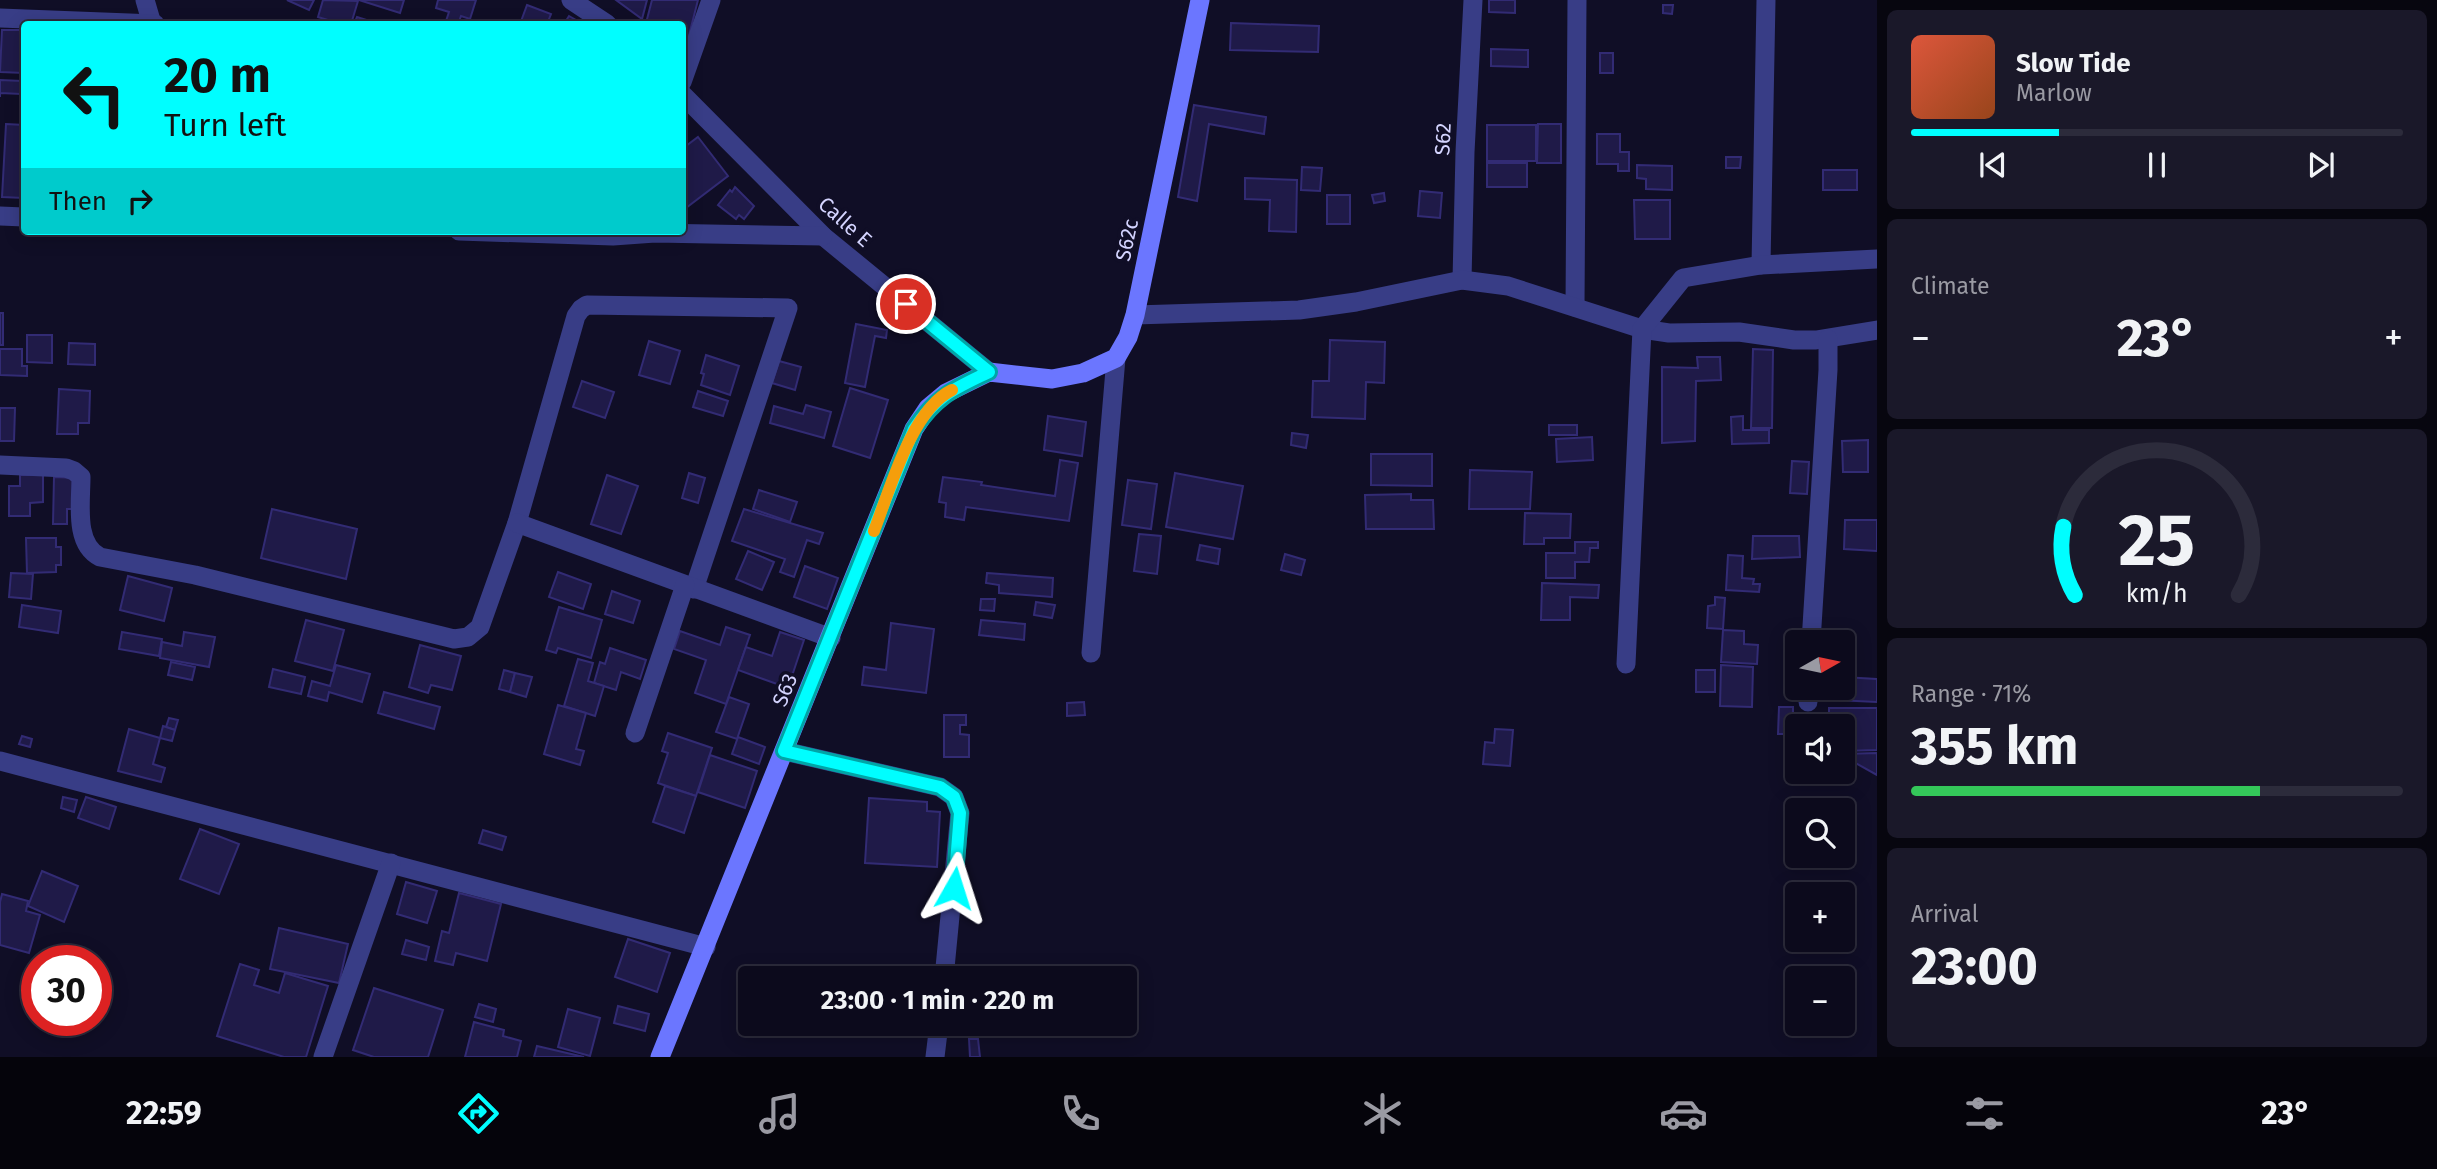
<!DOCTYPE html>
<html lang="en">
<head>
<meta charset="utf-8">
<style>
  :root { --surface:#0c0a1c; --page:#1a1829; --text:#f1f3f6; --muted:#9a9aa3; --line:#2c2b3b; --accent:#00feff }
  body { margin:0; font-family:"Fira Sans",sans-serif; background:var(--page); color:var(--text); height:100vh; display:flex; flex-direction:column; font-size:26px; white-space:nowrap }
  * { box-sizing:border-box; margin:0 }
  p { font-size:23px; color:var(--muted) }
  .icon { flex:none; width:38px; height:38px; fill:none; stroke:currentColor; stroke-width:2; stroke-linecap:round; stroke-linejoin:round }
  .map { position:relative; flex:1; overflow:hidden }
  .drawer { display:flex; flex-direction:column; gap:10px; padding:10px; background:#07060f; width:560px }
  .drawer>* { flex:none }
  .banner { position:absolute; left:21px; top:21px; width:665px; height:214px; border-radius:7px; box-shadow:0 4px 18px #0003,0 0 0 2px var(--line); background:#00feff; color:#111; overflow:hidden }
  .needle { width:46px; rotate:81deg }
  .tools { position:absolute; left:1785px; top:630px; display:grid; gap:14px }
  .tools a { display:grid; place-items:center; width:70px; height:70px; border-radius:7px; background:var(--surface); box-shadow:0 4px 18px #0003,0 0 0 2px var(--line); font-size:35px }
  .speed { position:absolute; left:21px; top:945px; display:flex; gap:14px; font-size:35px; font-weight:700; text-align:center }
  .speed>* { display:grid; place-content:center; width:91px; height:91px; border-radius:50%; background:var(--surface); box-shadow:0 4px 18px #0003,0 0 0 2px var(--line); line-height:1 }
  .speed .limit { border:10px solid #d22; background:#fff; color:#111 }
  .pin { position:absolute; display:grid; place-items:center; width:60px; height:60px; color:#fff; margin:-30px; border:4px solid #fff; border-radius:50%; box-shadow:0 2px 7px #0007 }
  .me { position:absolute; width:77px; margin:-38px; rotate:6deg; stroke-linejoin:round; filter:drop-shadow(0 0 5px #0008) }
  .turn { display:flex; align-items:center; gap:24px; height:147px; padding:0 28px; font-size:32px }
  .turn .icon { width:91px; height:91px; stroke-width:2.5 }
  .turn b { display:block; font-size:49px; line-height:60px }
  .then { display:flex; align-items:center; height:66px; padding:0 28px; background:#0003; gap:14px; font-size:26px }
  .big { font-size:52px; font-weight:700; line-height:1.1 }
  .drawer .tile { flex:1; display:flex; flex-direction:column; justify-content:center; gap:10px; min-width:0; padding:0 24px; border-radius:10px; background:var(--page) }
  .drawer .dial { align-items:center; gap:0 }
  .dial svg { height:182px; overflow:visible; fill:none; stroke:var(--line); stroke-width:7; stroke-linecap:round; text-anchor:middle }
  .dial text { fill:var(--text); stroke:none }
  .song { display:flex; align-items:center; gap:21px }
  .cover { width:84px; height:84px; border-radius:10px; background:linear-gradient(135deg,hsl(10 70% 55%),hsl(20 70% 35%)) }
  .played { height:7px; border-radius:4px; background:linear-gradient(90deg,var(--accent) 30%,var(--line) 30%) }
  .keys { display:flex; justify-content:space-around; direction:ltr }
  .heat { display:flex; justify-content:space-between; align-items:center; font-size:38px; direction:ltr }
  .charge { height:10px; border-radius:5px; background:linear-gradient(90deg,#34c759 71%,var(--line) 0) }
  .trip { position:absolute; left:738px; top:966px; width:399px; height:70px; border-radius:7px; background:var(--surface); box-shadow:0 4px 18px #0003,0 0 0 2px var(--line); font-weight:700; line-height:70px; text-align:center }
  .menu { display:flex; height:112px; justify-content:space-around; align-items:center; background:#05040b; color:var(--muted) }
  .menu .icon { width:49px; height:49px }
  .menu .selected { color:var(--accent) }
  .menu b { font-size:32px; color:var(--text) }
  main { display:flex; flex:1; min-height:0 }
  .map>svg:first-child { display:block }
  .building { fill:#1f1a48; stroke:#322b74; stroke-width:2 }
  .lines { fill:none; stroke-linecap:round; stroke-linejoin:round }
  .minor { stroke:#383d86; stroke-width:19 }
  .secondary { stroke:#6b76ff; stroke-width:19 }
  .route-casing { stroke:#00a5a6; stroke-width:18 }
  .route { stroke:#00feff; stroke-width:12 }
  .slow { stroke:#f59e0b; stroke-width:12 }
  .labels { text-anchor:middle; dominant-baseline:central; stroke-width:7; stroke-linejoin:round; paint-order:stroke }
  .street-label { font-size:21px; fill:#d4d4ff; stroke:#100e26 }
</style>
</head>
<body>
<main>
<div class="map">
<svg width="1877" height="1057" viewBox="0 0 1877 1057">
  <rect width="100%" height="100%" fill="#100e26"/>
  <g class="building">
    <polygon points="287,0 314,0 309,10"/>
    <polygon points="323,0 358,1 351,24 341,24 318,17"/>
    <polygon points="359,0 404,0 400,13"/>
    <polygon points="438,0 476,0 470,19 461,16 458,24 445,24 449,12 436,8"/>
    <polygon points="616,0 647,0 642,19"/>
    <polygon points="652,0 698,0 686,47 682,48 682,24 649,24 646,23"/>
    <polygon points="1489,0 1515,0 1515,13 1489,12"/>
    <polygon points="527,5 551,14 547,24 520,24"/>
    <polygon points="1663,5 1673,5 1672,14 1663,13"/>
    <polygon points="569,16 583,24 564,24"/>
    <polygon points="357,17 379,24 354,24"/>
    <polygon points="1231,23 1319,26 1318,52 1230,50"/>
    <polygon points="2,30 24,30 24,73 0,72"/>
    <polygon points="1491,49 1528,50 1528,67 1491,66"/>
    <rect x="1600" y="53" width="13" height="20"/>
    <polygon points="0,80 22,81 21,94 0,93 0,97"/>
    <polygon points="1194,105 1266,117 1264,134 1209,124 1197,201 1178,197"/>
    <polygon points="6,124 24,125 24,198 2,197"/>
    <polygon points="1538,124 1561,124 1561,163 1537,163"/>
    <rect x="1487" y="125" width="49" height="36"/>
    <polygon points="1597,134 1620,134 1620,152 1629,152 1629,171 1618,171 1618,164 1597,164"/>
    <polygon points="698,137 728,176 682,211 682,149"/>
    <polygon points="1726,157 1741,157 1740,168 1726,168"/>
    <rect x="1487" y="163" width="40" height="24"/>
    <polygon points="1637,165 1672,166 1672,190 1646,189 1646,179 1637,178"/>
    <polygon points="1302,167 1322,168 1320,191 1301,190"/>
    <rect x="1823" y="170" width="34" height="20"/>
    <polygon points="1245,178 1297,180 1296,232 1269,231 1270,200 1245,199"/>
    <polygon points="735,187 754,206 744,219 739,215 736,219 718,205 730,190 732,192"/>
    <polygon points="1420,191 1442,193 1440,218 1418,216"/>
    <polygon points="1384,193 1385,201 1374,203 1372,195"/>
    <rect x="1327" y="195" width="23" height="29"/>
    <polygon points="1634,200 1670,200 1670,239 1635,239"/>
    <rect x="0" y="313" width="3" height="32"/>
    <polygon points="856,324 887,330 886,338 875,336 865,387 845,383"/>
    <polygon points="27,335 52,335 52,363 27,362"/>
    <polygon points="1330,340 1385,342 1384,383 1366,382 1365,419 1312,417 1313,381 1329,381"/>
    <polygon points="649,341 680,351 670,384 639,375"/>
    <polygon points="69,343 95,344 95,365 68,364"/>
    <polygon points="0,349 22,349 22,366 27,366 27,376 0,375"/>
    <polygon points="1753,349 1773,350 1772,428 1751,428"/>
    <polygon points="706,355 739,366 730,395 701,385 704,374 701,373"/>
    <polygon points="1697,357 1720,357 1721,380 1696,381 1695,441 1662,443 1662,367 1698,368"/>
    <polygon points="779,361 801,367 795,390 772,383"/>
    <polygon points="582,381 614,392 605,418 573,407"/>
    <polygon points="850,388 888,400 870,458 833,446"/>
    <polygon points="59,389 90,391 89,423 78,423 78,434 57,434"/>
    <polygon points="698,391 728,401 723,416 693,407"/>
    <polygon points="806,405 831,412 824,438 770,423 774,406 803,414"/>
    <polygon points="0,408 15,408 14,441 0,441"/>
    <polygon points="1048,416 1086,422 1082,456 1044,450"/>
    <polygon points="1743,416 1743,430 1769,430 1769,443 1732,444 1731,417"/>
    <rect x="1549" y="425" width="28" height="10"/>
    <polygon points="1292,433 1308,435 1306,448 1291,445"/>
    <polygon points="1592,437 1593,460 1557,462 1556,439"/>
    <polygon points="1868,440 1868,472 1843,472 1842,441"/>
    <polygon points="1371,454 1432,454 1432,486 1371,485"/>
    <polygon points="1060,460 1078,463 1069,521 966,507 964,520 945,517 946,503 939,502 943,477 982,482 981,485 1055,496"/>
    <polygon points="1792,461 1809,462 1807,494 1790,493"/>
    <polygon points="1470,470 1532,472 1530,509 1469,509"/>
    <polygon points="689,473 705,478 698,503 682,498"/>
    <polygon points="1175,473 1243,486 1233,539 1166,527"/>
    <polygon points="20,475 43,475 43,502 30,503 30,516 9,516 9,486 20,486"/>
    <polygon points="607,475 638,486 621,534 591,524"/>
    <polygon points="54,477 80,478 80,509 67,509 67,524 53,524"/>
    <polygon points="1128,480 1157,484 1151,529 1122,525"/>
    <polygon points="759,490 797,502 790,522 753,509"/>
    <polygon points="1411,494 1411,500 1433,500 1434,529 1366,529 1365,495"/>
    <polygon points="272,509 357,529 346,579 261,558"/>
    <polygon points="744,509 823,533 819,544 807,540 794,577 780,572 785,559 732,541"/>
    <polygon points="1525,513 1571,514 1570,538 1544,538 1544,544 1524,544"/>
    <polygon points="1845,520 1877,520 1877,551 1844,549"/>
    <polygon points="1139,534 1161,536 1157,574 1134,571"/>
    <polygon points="1753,536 1799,536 1800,557 1752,559"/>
    <polygon points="26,538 56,538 56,547 61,547 61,565 56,565 56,572 27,573"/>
    <polygon points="1575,542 1598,542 1598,548 1590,548 1589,562 1575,562 1575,578 1546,578 1546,553 1575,553"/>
    <polygon points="1200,545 1220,549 1218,564 1197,560"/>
    <polygon points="748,551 774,562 762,590 736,579"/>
    <polygon points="1285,554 1305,560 1301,575 1281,570"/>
    <polygon points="1728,555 1743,556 1742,578 1754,579 1753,584 1760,584 1759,592 1726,590"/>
    <polygon points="805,566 838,578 827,609 794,597"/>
    <polygon points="558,572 591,584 583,609 549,597"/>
    <polygon points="11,573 33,574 31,599 9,597"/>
    <polygon points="987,573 1053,578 1052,597 999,593 999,585 986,583"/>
    <polygon points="128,576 172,588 164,621 120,610"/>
    <polygon points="1542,583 1599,585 1598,598 1570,597 1570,620 1541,620"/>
    <polygon points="612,591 640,601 633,623 605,614"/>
    <polygon points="1715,597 1725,598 1723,629 1707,628 1708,606 1715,605"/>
    <polygon points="981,599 995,599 994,611 980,610"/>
    <polygon points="1036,602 1055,605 1052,618 1034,615"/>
    <polygon points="22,605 61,611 58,633 19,627"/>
    <polygon points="559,607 602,620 591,658 558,648 556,653 546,650"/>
    <polygon points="306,620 344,630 333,671 295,661"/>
    <polygon points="981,620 1025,624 1024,640 979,635"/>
    <polygon points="891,623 934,629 926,693 862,685 864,667 886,670"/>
    <polygon points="726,627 750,635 726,704 695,693 706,660 674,649 680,631 720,645"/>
    <polygon points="1723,630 1744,631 1744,644 1758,645 1757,664 1721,662"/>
    <polygon points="122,632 162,639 159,656 119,649"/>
    <polygon points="184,632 215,637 209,667 160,658 162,642 182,646"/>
    <polygon points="780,632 804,640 788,688 738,670 746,647 772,656"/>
    <polygon points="420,645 461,656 452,690 431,685 428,693 409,687"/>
    <polygon points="610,648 646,660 640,679 621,672 616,690 594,683 600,662 605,664"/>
    <polygon points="578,659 593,663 588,681 604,686 595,716 564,706"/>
    <polygon points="171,662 195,667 192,680 168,675"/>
    <polygon points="336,665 370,674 362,702 329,692 327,701 308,696 312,681 330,686"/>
    <polygon points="1721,665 1753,667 1752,707 1720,706"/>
    <polygon points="273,669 305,677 301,694 269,687"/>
    <polygon points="504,670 515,673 510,692 499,689"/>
    <rect x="1696" y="670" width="19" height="22"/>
    <polygon points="515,673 532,677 526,697 510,692"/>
    <polygon points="1843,677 1877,679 1877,702 1836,700 1837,688 1843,688"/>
    <polygon points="384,692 440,707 434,729 378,713"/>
    <polygon points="729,697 749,704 737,739 716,732"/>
    <polygon points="1084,702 1085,715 1067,716 1067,703"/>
    <polygon points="558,705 586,713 576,749 584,751 580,765 544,754"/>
    <polygon points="1779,707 1793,707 1793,734 1778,734"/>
    <polygon points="1829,708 1877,708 1877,750 1843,751 1843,726 1829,726"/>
    <polygon points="944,715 966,715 966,725 960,725 960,734 969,735 969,757 944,757"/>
    <polygon points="169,718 178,720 175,730 166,727"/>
    <polygon points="163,726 175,730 172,741 160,738"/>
    <polygon points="129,729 160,738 153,764 165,768 161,782 118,771"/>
    <polygon points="1495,729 1513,730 1510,766 1483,764 1485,742 1494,743"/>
    <polygon points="668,733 712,748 696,796 658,783 668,753 662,751"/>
    <polygon points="22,736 32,739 30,747 19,744"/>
    <polygon points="738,737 765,747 759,764 732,754"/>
    <polygon points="1877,753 1877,775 1843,756 1843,754"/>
    <polygon points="710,755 757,771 745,808 698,792"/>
    <polygon points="665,786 696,796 684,833 653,822"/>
    <polygon points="63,797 77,800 74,812 61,808"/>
    <polygon points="86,797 116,807 109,829 78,818"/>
    <polygon points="869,798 927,802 927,811 940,812 937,867 865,863"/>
    <polygon points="200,829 239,844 219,894 180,879"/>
    <polygon points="483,830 506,837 502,850 479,843"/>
    <polygon points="42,871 78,886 64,922 28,906"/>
    <polygon points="406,882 437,891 427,923 397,914"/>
    <polygon points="459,893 501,904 487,961 456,953 453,965 435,961 442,931 449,933"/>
    <polygon points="2,894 28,901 26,911 40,915 29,953 0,945 0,902"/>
    <polygon points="279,928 348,944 339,983 270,969"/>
    <polygon points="628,939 670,953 657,992 615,977"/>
    <polygon points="406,940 429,947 426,960 402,954"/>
    <polygon points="240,964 259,970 254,985 279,993 285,973 328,986 306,1057 284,1057 217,1036"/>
    <polygon points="374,988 443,1010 428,1057 374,1057 353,1050"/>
    <polygon points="479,1004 496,1009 493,1022 475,1017"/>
    <polygon points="618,1006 649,1014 645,1031 614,1023"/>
    <polygon points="568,1009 600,1018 590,1056 558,1047"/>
    <polygon points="474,1022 504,1030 503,1036 521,1041 517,1057 465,1057"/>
    <polygon points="969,1039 978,1039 980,1057 970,1057"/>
    <polygon points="537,1046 584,1057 534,1057"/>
  </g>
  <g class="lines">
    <g class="minor">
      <polyline points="145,0 152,24"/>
      <polyline points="571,0 607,24"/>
      <polyline points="0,18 155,24"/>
      <polyline points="682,82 711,0"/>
      <polyline points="682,94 823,236 989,372"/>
      <polyline points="0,216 24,217"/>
      <polyline points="459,231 613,236 655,233 823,236"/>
      <polyline points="1761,265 1766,0"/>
      <polyline points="1462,280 1465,152 1473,0"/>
      <polyline points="1575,307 1577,0"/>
      <polyline points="1135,315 1299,310 1356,302 1462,280 1508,286 1642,329 1669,333 1739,332 1794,340 1816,340 1877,330"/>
      <path d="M0 465 66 468 74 471 81 477C81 503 74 544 100 557L195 575 454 639 468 637 480 627 517 523 576 316 581 309 587 305 788 308 694 589"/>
      <polyline points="517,523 831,638"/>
      <polyline points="1811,642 1828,370 1828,339"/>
      <polyline points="1091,653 1116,358"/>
      <polyline points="1626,664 1642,329 1683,278 1761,265 1877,259"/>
      <polyline points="1808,702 1808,688"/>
      <polyline points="635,733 685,585"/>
      <polyline points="784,751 940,787 954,797 960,813 944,978"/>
      <polyline points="0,761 706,947"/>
      <polyline points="323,1057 391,863"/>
      <polyline points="935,1057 939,1024"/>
    </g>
    <polyline class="secondary" points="660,1057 914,429 928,408 946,393 989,372 1052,379 1083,373 1116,358 1128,337 1135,315 1200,0"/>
  </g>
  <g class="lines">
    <defs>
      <path id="route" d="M906 304 989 372C954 389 937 395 914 429L784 751 940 787 954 797 960 813 954 888"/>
    </defs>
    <use href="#route" class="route-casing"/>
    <use href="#route" class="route"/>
    <path class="slow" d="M874 531C890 490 911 410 952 390"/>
  </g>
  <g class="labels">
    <g class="street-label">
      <text transform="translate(1443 139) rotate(-87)">S62</text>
      <text transform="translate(845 222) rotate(42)">Calle E</text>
      <text transform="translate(1127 240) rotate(-78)">S62c</text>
      <text transform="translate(785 690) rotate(-68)">S63</text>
    </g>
  </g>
</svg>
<div class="tools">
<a><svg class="needle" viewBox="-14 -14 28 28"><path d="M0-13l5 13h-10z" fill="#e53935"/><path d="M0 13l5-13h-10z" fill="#9a9aa3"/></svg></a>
<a><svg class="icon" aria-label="sound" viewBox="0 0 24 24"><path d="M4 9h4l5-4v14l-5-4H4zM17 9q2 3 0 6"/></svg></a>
<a><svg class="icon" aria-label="search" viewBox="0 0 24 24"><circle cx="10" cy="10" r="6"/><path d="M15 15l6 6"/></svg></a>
<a>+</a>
<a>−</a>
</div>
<div class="speed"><div class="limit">30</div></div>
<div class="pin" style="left:906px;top:304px;background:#d93025"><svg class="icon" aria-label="arrive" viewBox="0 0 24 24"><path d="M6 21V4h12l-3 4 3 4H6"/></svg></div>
<svg class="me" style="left:954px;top:888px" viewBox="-20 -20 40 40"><path d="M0-17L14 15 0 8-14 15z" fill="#00feff" stroke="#fff" stroke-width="4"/></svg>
<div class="trip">23:00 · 1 min · 220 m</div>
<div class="banner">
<div class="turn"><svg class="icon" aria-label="left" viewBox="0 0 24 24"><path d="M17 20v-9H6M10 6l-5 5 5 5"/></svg><div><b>20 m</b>Turn left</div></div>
<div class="then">Then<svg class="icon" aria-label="right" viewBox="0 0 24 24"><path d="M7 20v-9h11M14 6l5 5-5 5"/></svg></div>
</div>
</div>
<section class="drawer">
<div class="tile">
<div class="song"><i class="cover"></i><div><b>Slow Tide</b><p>Marlow</p></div></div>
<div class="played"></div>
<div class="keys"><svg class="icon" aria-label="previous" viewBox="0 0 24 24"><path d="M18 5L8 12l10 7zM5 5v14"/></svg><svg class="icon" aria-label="pause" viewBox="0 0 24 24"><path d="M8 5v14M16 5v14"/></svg><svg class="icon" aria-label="next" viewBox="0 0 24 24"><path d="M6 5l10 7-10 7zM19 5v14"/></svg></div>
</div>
<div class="tile"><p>Climate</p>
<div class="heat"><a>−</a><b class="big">23°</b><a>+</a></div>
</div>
<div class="tile dial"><svg viewBox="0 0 100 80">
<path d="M14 69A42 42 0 1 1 86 69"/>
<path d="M14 69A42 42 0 0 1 9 39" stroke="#00feff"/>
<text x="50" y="56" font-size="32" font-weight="700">25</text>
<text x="50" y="72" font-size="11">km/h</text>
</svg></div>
<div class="tile"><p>Range · 71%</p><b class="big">355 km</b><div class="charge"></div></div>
<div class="tile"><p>Arrival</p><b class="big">23:00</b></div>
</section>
</main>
<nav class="menu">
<b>22:59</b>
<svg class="icon selected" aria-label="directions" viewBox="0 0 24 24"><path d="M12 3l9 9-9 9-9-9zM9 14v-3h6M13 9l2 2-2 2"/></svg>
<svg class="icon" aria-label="music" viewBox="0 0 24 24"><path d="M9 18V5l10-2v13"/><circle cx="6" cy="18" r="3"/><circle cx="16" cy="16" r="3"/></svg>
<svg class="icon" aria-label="phone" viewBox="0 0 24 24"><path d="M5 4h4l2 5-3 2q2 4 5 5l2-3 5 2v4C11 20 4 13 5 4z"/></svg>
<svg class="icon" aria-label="climate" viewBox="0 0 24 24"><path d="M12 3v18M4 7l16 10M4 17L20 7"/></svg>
<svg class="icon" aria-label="car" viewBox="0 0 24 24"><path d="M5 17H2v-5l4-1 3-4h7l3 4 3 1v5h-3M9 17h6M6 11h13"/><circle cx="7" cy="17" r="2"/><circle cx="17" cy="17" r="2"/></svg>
<svg class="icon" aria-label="filters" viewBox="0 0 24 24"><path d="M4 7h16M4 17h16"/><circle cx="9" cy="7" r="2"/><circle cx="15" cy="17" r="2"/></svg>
<b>23°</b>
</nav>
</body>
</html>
